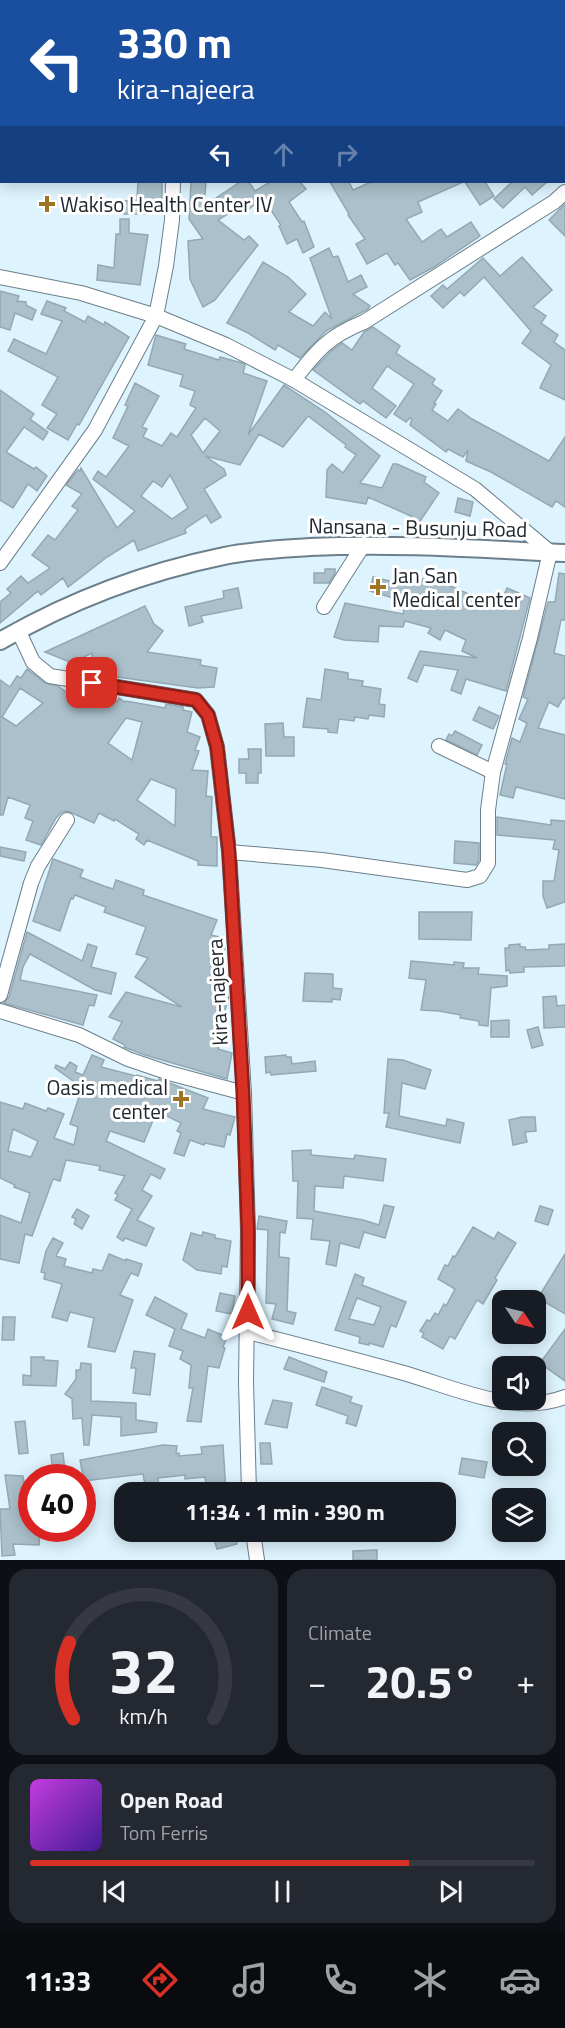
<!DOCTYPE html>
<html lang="en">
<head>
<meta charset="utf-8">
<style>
  :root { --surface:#171b24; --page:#242831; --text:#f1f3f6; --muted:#9ea1a6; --line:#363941; --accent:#d93025 }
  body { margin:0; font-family:"Titillium Web",sans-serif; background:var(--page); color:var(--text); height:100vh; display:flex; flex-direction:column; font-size:22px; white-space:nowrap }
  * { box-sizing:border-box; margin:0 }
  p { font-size:20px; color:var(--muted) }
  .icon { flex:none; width:33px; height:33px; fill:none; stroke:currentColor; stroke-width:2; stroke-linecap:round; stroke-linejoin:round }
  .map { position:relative; height:1560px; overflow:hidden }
  .side { display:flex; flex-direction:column; gap:9px; padding:9px; background:#0d0f14; flex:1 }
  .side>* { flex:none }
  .top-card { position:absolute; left:0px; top:0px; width:566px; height:183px; box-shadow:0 3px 15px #0003; background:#1a4fa0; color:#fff; overflow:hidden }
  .needle { width:39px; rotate:125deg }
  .fabs { position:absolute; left:492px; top:1290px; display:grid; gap:12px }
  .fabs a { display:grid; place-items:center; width:54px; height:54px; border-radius:12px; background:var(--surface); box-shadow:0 3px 15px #0003; font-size:30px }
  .speed { position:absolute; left:18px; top:1464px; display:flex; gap:12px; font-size:30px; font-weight:700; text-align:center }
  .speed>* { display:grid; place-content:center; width:78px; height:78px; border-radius:50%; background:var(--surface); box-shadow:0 3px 15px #0003; line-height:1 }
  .speed .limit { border:9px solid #d22; background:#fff; color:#111 }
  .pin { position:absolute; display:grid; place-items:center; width:51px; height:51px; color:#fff; margin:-26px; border-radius:12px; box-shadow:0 3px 9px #0006 }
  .me { position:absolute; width:66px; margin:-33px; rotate:0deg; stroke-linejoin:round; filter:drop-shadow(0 0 4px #0008) }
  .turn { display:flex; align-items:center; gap:21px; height:126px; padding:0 18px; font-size:27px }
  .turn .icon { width:78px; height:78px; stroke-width:2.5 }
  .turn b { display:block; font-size:42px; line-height:51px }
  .lanes { display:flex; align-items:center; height:57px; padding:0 18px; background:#0003; justify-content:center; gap:30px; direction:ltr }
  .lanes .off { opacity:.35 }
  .big { font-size:45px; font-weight:700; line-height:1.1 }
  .side .widget { flex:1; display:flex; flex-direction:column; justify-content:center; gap:9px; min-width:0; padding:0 21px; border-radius:18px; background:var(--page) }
  .side .dial { align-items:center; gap:0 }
  .dial svg { height:156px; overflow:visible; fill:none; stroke:var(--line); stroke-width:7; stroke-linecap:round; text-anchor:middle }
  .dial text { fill:var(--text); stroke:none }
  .song { display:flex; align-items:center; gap:18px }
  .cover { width:72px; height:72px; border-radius:9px; background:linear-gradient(135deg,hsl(290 70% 55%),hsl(260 70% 35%)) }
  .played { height:6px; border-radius:3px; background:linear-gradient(90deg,var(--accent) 75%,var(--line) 75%) }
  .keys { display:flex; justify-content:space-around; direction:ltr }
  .heat { display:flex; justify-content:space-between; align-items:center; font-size:33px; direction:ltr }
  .side .tiles { flex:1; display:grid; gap:9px; grid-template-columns:1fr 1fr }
  .widget:last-child { grid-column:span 2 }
  .trip { position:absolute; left:114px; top:1482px; width:342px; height:60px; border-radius:18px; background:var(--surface); box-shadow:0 3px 15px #0003; font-weight:700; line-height:60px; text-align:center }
  .menu { display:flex; height:96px; justify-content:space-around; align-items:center; background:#090b0e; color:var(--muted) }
  .menu .icon { width:42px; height:42px }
  .menu .selected { color:var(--accent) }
  .menu b { font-size:27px; color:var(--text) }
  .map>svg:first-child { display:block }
  .building { fill:#abc0cb; stroke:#93a8b3; stroke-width:1.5; fill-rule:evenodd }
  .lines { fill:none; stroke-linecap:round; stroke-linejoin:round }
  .minor-casing { stroke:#6c7f8a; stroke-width:16 }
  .major-casing { stroke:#6c7f8a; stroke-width:20 }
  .minor { stroke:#fff; stroke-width:14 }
  .major { stroke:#fff; stroke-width:16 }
  .route-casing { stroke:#8d1f18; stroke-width:15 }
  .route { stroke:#d93025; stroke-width:10 }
  .poi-dot { fill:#a07425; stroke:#fff; stroke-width:2 }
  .labels { text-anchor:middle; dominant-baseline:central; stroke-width:6; stroke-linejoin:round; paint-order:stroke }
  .poi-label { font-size:21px; fill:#20282d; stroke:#fff; text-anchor:start }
  .street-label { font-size:21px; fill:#20282d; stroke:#fff }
</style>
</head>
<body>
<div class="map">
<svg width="565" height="1560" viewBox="0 0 565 1560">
  <rect width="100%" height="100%" fill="#ddf3fe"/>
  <g class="building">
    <polygon points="138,182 162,182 162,200 146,200 146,214 124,214 122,201 146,200 137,199"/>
    <polygon points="191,182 206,182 204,206 240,182 249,182 255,191 270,182 300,182 306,189 289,202 302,222 304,221 314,247 303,253 297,239 287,244 279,226 281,225 262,197 247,211 242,205 218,220 244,240 249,236 258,245 215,300 203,307 190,279 188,241 203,239 189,219"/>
    <polygon points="330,182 349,182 353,190 371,182 463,182 418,202 422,212 406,219 422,242 441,229 447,237 471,222 480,236 434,267 410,280 398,263 395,265 387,253 367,264 356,244 365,239 348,215 349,214"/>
    <polygon points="465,182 485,182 494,196 480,205"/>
    <polygon points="512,182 547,182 532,195 525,187 503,208 494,199"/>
    <polygon points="565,204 565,236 549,220"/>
    <polygon points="120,219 129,219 129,233 148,235 140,285 97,280 98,265 114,268 116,234 120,234"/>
    <polygon points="329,248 333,257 338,256 348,282 361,275 367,287 353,294 370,306 368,309 326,331 300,358 278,345 275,350 248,333 227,323 263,262 288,277 306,294 289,312 313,326 325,312 332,319 310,258"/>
    <polygon points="522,257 552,290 533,307 546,316 541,323 558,335 554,342 565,350 565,400 540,388 551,365 522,343 531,331 484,277 464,296 460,292 443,308 431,296 443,285 447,289 483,258 500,276"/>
    <polygon points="0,291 19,296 17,301 26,302 26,305 36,310 32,320 15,313 10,330 0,327"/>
    <polygon points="47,301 66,308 64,311 85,322 88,316 104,325 105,322 129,337 79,425 77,424 68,440 47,428 57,414 42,405 58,377 8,351 14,339 46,354 62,321 41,314"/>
    <polygon points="373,327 400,346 396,353 435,379 432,384 442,391 434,403 436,404 432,410 448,421 458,409 472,419 549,461 565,437 565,507 556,501 552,507 491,472 466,461 468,450 463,457 448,449 446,452 410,425 412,419 410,418 406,422 394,414 414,384 387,366 372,388 396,406 386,418 363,401 360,404 313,370 330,352 342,343 352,350 364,332"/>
    <path d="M156 335 186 344 184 349 219 360 220 357 242 363 245 365 243 373 267 381 248 435 284 385 325 412 380 456 360 483 382 488 393 464H397L426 477 424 482 439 493 410 536H407L411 516 368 497 366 504 326 497 327 470 332 464 343 473 356 455 345 447 346 445 308 416 283 447 259 434 240 465 205 456 224 469 226 475 204 489 221 517 211 523 206 515 185 529 186 533 138 551 134 540 107 557 68 587 63 578 41 595 38 591 0 623V602L11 593 7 589 21 576 28 583 50 568 32 555 48 535 55 540 78 510 72 506 82 494 66 485 78 470 80 471 81 468 117 528 135 511 93 479 98 471 106 477 129 446 113 438 128 406 125 405 135 383 159 396 142 427 147 429 143 437 162 446 171 433 177 437 196 408 190 405 195 391 180 386 183 375 148 365ZM205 418 220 431 203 453 191 435ZM170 475 188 508 172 519 141 496 153 481 162 487Z"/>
    <polygon points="0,390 34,414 30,419 48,432 43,440 24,427 6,452 34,469 36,467 47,476 37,491 28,484 13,508 0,500"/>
    <polygon points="458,498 473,502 470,516 455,512"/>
    <polygon points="325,569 335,569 335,573 329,583 314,583 314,573 325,573"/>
    <polygon points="559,573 565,574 565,620 561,620 554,653 565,656 565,699 563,698 558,707 549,702 538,728 565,735 565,799 516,787 513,798 500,795 507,764 505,764 512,738 520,742 527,723 519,719 528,699 523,697 548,602 555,602"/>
    <polygon points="401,575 422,582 423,579 448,585 480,599 500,605 507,588 530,598 506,691 466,679 461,694 451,690 458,670 424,665 417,682 408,678 420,651 477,658 462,651 466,640 445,630 440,640 428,633 431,628 405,621 403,627 379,626 378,642 344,640 334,637 345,603 403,614 406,602 370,591 373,577 398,583"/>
    <polygon points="238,588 242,608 201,616 203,622 189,626 185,607 224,598 223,591"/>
    <polygon points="145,606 154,624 163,631 147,652 201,660 200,665 217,668 214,687 198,688 117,677 110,676 112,672 91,670 92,653 72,663 45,652"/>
    <path d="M27 669 45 683 58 686 73 697 78 690 89 694V692L104 694 117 702 119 698 125 702 126 701 165 708 166 704 183 707V710L192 712 187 732 200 737 195 750 199 751 192 770 208 771 206 796 212 797 211 837H217V866L198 865V861L147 840 144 845 136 839 139 834 115 819 114 821 99 813 94 823 68 811 62 812 56 818 41 845 26 840 33 821 25 818 30 805 8 797 3 815H0V680L10 687 17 676 21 678ZM20 688 43 703 16 726 2 717ZM126 718 142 722 132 760 108 743ZM151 779 176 789 175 826 137 800Z"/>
    <polygon points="325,669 348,673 348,679 363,681 362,686 381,689 379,704 385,705 384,717 369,715 368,719 355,717 354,721 339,719 337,733 328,732 328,729 303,727 307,698 321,700"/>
    <polygon points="479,707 499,716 493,729 473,720"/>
    <polygon points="283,723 284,737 294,737 294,756 266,756 265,724"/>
    <polygon points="455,731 482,745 477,755 446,740 449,734 452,736"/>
    <polygon points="248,749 261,749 261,773 258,773 258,783 246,783 246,773 239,773 239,759 249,759"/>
    <polygon points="497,817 551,825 551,820 565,821 565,902 547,908 543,896 543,881 554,881 559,850 553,849 555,840 497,835"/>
    <polygon points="455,841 479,843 479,860 476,865 454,863"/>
    <polygon points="0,847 26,852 24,861 0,856"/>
    <polygon points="53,859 83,870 80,877 104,886 113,889 116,880 144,890 143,895 217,920 211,935 224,938 222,947 225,948 219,975 212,986 229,997 219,1030 222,1031 218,1049 232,1053 227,1079 145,1055 124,1047 125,1045 113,1039 122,1022 109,1017 126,992 182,1007 135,977 148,958 136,954 146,927 104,912 106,907 75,895 73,899 71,898 60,931 33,921"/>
    <polygon points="419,912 472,912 471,940 419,939"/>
    <polygon points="27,932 82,961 88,944 97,947 91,967 116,973 111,994 95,990 30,954 23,967 20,980 97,995 94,1006 89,1005 83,1025 4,1003 9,997"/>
    <polygon points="520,944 520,947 525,947 526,950 549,949 549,945 565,944 565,966 524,967 524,972 510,973 509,970 506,971 505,948 509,948 509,945"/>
    <polygon points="411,961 454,965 454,962 464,963 463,968 479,968 478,974 507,976 507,986 491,988 488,1026 479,1025 479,1021 460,1018 461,1015 439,1011 421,1010 426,980 409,978"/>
    <polygon points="305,973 333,974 333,988 342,989 340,1000 332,999 332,1002 303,1001"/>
    <polygon points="556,996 557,1006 565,1005 565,1027 544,1028 543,997"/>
    <polygon points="509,1020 509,1037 491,1037 491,1021"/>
    <polygon points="538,1027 543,1045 532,1048 527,1030"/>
    <path d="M92 1055 104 1060 101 1067 136 1076 137 1075 158 1081 159 1079 208 1098 203 1109 235 1117 230 1135 227 1134 224 1147 205 1143 204 1145 190 1140 184 1156 174 1153 181 1133 177 1131 181 1123 157 1111 144 1142 110 1131 106 1141 165 1169 160 1179 151 1174 142 1190 152 1196 137 1220 154 1228 146 1246 125 1238 123 1241 117 1237 132 1209 115 1200 118 1195 115 1193 125 1176 99 1170 100 1166 66 1160 60 1181 53 1179 32 1236 25 1234 19 1263 0 1259V1215L21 1223 30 1193 14 1187 15 1185 0 1178V1102L23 1109 25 1103 46 1111 48 1108 64 1114 54 1138 74 1145 78 1127 70 1124 80 1094 77 1093 80 1086 55 1068 56 1065 65 1069 70 1062 77 1066 75 1072 83 1075ZM13 1129 38 1141 31 1157 8 1151Z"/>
    <polygon points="286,1055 286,1057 291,1057 292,1064 315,1061 316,1071 271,1075 270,1072 266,1073 265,1057"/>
    <polygon points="388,1059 403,1060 431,1070 425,1089 402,1083 399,1116 446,1126 447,1119 464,1123 460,1143 386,1127 389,1113 384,1113"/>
    <polygon points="522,1117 535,1117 536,1131 525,1132 527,1142 513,1145 509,1120"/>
    <polygon points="311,1150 311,1155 354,1159 355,1155 386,1159 383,1181 344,1176 343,1188 315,1186 314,1211 363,1220 379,1225 384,1205 394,1207 385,1238 364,1232 359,1248 340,1243 336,1266 326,1264 330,1241 311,1239 313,1219 297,1218 298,1181 293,1181 292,1151"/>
    <polygon points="540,1206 553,1210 548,1225 535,1221"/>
    <polygon points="77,1209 89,1216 82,1229 74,1224 76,1219 72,1217"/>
    <polygon points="259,1216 287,1221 285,1233 280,1232 279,1257 289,1258 287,1311 296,1313 293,1324 272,1319 276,1304 266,1303 268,1230 257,1229"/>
    <polygon points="473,1227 494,1239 498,1232 516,1243 495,1278 497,1280 483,1304 477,1300 455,1339 450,1336 443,1349 422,1337 424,1333 420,1331 427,1320 430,1321 435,1313 438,1315 444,1304 446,1306 455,1289 438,1279 445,1265 448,1266 453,1256 455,1257"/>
    <polygon points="203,1232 215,1235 215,1238 231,1241 227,1267 222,1266 221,1274 197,1270 183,1260 191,1233 202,1236"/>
    <polygon points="53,1238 63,1243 56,1256 66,1259 64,1266 92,1273 93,1269 102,1271 109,1254 126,1261 126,1259 142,1264 138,1276 131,1273 120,1295 133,1300 115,1352 88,1347 94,1318 70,1312 67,1321 52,1317 62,1284 44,1279 45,1273 41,1272 46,1251"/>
    <polygon points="565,1254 565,1314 538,1298"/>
    <path d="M355 1274 364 1278 362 1285 406 1302 396 1327 391 1325 383 1347 369 1343V1345L359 1343 360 1337 335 1330ZM357 1298 381 1307 374 1325 349 1319Z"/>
    <polygon points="220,1293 235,1296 232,1314 216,1311"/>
    <polygon points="155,1297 187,1314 181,1329 205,1338 208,1329 227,1337 223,1347 225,1348 219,1368 208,1366 201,1422 187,1421 193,1388 189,1388 191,1365 180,1359 183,1351 169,1346 175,1329 146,1315"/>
    <polygon points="3,1317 15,1317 14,1340 2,1340"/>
    <polygon points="565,1329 565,1381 540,1363"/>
    <polygon points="134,1351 155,1354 150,1395 133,1393 136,1368 131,1368"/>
    <polygon points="31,1357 44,1357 44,1360 58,1361 56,1386 23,1385 23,1375 31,1376"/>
    <polygon points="289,1357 327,1372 324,1382 284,1369"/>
    <polygon points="81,1363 91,1364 91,1401 136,1403 136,1420 157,1423 156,1432 121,1436 121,1417 92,1415 89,1445 84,1445 82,1418 73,1419 72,1399 65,1394 76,1379 76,1370 80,1370"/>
    <polygon points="322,1387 352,1397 350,1402 362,1406 356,1426 346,1423 348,1416 316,1405"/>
    <polygon points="273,1400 292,1403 287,1428 265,1424"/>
    <polygon points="25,1421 28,1453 19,1454 15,1422"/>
    <polygon points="260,1443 270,1443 272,1464 261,1464"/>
    <polygon points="163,1445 177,1446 176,1454 179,1453 179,1456 202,1454 201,1447 223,1445 226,1492 207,1492 205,1477 185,1479 185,1475 158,1478 159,1488 146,1490 143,1474 84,1481 80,1460"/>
    <polygon points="63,1453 65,1471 53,1472 51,1455"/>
    <polygon points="462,1458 487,1462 484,1478 459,1474"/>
    <polygon points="5,1475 23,1476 32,1531 40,1531 39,1545 13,1544 15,1555 2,1556 0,1509 10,1509"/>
    <polygon points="234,1533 237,1544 217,1549 214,1539"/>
    <polygon points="377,1550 377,1560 353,1560 353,1551"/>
  </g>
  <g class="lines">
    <defs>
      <g id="minor">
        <polyline points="186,2 186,0"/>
        <polyline points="394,2 395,0"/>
        <polyline points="0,277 81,293 156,316 226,345 294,380 475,489 550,552 530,638 493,772 488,810 488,863 480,876 467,880 322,860 229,852"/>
        <path d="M294 380C317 350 329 336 364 322L554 202 565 192"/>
        <polyline points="0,563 95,430 156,316 166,266 172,220 173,182"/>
        <polyline points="324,607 364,544"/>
        <polyline points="18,630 33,662 50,676 196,700 208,715 217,747 229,852 244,1093 248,1231 246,1382 249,1492"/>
        <polyline points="439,746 493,772"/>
        <polyline points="0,995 31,883 38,866 67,820"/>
        <polyline points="0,1011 79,1035 128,1059 169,1073 244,1093"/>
        <path d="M248 1332C299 1345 349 1358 400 1372 451 1386 512 1417 565 1397"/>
        <polyline points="253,1532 257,1560"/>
      </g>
      <path id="major" d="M0 641C69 601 146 572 224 556 252 550 282 549 310 547 395 543 480 549 565 553"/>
    </defs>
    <use href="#minor" class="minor-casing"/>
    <use href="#major" class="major-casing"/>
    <use href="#minor" class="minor"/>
    <use href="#major" class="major"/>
  </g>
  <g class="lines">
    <defs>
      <polyline id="route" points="92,683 196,700 208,715 217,747 229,852 243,1093 248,1231 248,1312"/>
    </defs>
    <use href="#route" class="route-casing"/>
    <use href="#route" class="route"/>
  </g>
  <g class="poi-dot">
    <path d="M44 195h6v6h6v6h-6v6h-6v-6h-6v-6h6z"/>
    <path d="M375 578h6v6h6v6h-6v6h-6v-6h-6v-6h6z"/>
    <path d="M178 1090h6v6h6v6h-6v6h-6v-6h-6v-6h6z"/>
  </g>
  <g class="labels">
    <g class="poi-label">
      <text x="60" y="204">Wakiso Health Center IV</text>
      <text x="392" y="575">Jan San<tspan x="392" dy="24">Medical center</tspan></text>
      <text x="168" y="1087" text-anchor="end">Oasis medical<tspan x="168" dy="24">center</tspan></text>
    </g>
    <g class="street-label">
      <text transform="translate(418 527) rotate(1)">Nansana - Busunju Road</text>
      <text transform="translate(217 992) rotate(-93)">kira-najeera</text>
    </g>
  </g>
</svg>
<div class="fabs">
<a><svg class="needle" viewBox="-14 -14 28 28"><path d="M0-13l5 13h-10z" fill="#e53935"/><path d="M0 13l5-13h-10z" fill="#9ea1a6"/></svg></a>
<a><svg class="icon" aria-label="sound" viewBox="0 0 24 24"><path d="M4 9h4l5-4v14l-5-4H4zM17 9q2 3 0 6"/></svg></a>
<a><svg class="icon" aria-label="search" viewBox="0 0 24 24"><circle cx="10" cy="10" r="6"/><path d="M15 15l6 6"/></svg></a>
<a><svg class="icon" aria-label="layers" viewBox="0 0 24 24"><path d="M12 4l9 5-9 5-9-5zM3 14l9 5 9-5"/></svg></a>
</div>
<div class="speed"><div class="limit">40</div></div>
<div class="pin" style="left:92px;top:683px;background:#d93025"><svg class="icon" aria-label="arrive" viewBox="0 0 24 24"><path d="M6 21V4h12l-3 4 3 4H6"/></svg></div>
<svg class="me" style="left:248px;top:1312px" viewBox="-20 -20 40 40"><path d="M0-17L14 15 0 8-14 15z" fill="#d93025" stroke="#fff" stroke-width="4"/></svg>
<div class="trip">11:34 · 1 min · 390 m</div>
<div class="top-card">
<div class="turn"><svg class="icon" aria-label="left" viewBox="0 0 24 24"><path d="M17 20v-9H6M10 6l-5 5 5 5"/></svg><div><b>330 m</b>kira-najeera</div></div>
<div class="lanes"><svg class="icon" aria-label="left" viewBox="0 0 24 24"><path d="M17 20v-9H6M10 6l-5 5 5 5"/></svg><svg class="icon off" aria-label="ahead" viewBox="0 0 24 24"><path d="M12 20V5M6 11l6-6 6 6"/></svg><svg class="icon off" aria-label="right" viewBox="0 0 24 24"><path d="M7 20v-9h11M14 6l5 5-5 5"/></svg></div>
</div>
</div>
<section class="side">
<div class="tiles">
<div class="widget dial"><svg viewBox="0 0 100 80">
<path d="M14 69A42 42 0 1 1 86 69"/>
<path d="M14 69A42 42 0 0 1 12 30" stroke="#d93025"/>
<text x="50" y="56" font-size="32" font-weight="700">32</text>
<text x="50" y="72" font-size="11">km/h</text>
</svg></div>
<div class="widget"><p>Climate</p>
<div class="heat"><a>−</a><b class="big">20.5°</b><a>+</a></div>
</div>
<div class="widget">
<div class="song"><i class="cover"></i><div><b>Open Road</b><p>Tom Ferris</p></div></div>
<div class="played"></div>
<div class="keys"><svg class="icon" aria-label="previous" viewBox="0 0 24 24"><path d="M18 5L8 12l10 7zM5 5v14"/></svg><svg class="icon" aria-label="pause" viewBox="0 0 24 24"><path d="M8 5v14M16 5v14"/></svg><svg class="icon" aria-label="next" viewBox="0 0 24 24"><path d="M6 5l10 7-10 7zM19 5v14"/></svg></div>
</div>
</div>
</section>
<nav class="menu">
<b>11:33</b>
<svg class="icon selected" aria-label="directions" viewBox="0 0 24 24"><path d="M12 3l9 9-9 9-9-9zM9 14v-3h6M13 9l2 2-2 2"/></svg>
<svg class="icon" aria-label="music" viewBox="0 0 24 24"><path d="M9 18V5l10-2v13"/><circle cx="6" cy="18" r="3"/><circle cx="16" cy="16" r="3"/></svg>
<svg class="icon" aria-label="phone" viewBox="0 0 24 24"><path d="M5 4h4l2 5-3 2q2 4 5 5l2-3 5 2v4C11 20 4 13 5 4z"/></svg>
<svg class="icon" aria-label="climate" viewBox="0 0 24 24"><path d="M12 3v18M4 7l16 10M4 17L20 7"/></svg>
<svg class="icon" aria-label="car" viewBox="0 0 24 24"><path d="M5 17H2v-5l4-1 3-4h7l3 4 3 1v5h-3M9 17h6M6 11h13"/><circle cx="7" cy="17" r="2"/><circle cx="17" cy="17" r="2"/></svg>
</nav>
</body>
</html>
